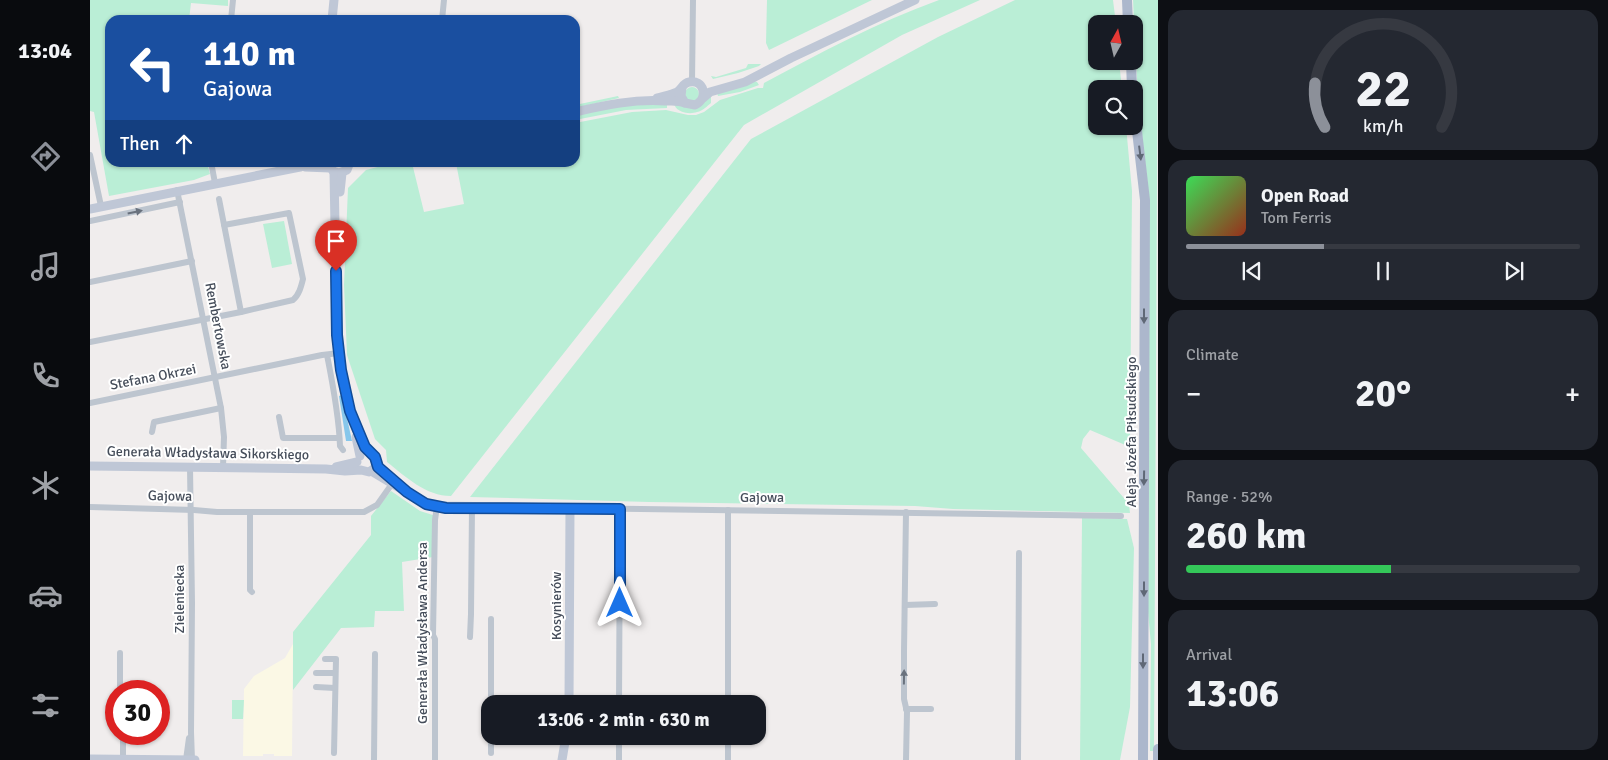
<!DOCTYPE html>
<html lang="en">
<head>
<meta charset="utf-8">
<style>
  :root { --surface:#171b24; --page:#242831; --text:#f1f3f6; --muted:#9ea1a6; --line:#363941; --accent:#8c9099 }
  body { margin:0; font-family:Signika,sans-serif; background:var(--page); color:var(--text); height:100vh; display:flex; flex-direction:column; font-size:19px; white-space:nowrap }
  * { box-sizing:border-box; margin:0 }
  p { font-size:16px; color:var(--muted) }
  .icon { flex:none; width:28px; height:28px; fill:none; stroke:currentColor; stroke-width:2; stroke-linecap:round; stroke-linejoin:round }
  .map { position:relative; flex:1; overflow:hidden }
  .drawer { display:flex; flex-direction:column; gap:10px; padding:10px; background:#0d0f14; width:450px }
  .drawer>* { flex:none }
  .banner { position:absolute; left:15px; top:15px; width:475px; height:152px; border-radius:15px; box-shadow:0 1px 4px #0004; background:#1a4fa0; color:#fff; overflow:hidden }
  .needle { width:32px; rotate:8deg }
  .buttons { position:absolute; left:998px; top:15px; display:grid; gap:10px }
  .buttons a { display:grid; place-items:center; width:55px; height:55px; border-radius:10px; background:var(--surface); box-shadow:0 1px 4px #0004; font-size:25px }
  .speed { position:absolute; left:15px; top:680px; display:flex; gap:10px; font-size:25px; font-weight:700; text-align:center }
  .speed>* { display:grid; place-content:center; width:65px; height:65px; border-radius:50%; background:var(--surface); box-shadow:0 1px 4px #0004; line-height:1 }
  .speed .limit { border:8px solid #d22; background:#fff; color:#111 }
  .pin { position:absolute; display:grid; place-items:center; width:42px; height:42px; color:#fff; margin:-51px -21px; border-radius:50% 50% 50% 0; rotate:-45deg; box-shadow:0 0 5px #0007 }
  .pin .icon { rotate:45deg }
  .me { position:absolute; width:55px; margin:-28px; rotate:0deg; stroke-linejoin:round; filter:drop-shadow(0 0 4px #0008) }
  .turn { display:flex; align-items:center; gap:18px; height:105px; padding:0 15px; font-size:22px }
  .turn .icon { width:65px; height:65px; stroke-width:2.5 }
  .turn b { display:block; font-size:35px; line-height:42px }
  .then { display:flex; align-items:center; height:48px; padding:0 15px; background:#0003; gap:10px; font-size:19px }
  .big { font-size:38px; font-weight:700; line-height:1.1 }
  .drawer .card { flex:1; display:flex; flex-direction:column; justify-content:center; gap:8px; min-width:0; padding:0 18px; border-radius:15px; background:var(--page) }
  .drawer .dial { align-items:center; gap:0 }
  .dial svg { height:130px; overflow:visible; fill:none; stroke:var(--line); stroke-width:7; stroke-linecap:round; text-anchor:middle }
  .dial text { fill:var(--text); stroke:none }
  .song { display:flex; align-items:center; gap:15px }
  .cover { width:60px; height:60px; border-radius:8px; background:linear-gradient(135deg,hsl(130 70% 55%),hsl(10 70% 35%)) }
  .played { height:5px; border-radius:2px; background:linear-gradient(90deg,var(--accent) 35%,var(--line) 35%) }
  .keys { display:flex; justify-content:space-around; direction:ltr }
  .heat { display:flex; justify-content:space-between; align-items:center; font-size:28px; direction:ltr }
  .charge { height:8px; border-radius:4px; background:linear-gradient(90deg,#34c759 52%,var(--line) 0) }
  .trip { position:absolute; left:391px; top:695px; width:285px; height:50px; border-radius:15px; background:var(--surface); box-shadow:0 1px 4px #0004; font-weight:700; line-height:50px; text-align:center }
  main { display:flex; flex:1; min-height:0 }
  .menu { display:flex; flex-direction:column; width:90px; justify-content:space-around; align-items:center; background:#090b0e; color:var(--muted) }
  .menu .icon { width:35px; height:35px }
  .menu .on { color:var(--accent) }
  .menu b { font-size:22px; color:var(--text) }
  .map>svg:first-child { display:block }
  .commercial { fill:#fbf8e5 }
  .green { fill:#baeed6 }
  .water { fill:#87c7eb }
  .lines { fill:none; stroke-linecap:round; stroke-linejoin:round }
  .street { stroke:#bdc5cf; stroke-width:6 }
  .secondary { stroke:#bfc7d6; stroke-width:9 }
  .primary { stroke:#acb7cc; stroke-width:10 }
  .oneway { fill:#5f6876 }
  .oneway2 { fill:#69717d }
  .route-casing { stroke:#114b97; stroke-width:12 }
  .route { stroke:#1a73e8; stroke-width:9 }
  .labels { text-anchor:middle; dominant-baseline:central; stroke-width:4; stroke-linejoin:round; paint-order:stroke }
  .street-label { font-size:14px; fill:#454d5a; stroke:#fff }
</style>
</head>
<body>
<main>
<nav class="menu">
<b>13:04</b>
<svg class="icon on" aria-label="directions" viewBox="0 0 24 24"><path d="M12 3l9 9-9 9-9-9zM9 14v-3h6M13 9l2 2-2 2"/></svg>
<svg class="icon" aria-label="music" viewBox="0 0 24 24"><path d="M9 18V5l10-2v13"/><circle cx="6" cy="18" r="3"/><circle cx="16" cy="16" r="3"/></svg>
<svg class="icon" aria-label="phone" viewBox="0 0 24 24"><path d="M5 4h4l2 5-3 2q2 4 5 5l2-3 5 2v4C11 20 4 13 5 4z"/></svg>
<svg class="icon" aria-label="climate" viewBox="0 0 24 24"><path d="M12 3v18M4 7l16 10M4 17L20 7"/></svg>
<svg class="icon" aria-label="car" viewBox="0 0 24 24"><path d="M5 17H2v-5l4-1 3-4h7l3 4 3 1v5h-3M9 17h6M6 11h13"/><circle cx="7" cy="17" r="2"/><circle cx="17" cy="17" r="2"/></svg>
<svg class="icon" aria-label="filters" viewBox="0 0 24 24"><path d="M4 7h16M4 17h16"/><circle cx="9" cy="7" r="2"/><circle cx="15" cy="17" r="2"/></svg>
</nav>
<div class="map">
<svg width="1068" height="760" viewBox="0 0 1068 760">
  <rect width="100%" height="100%" fill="#f0eded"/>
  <polygon class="commercial" points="203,644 202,756 184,756 184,754 173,754 173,756 153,756 154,689 164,676 195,658"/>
  <g class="green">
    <polygon points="0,0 138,0 138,6 101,3 99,20 20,20 20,162 117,163 120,174 104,180 19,196 4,112 0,111"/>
    <polygon points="677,0 782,0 679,50 676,43"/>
    <path d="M849 0H890L812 35 654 125 361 496C336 496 316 477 297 462L296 450 285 439 257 355 254 285 258 188 276 170 303 163H322L334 212 374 204 366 163 485 162V123L542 112 576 110 598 115H606L614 112 630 100 668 88H673L674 83C730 53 788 22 849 0Z"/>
    <polygon points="925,0 1023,0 1026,24 1006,24 1006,61 1029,61 1032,89 1006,89 1006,126 1036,126 1042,191 1040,447 1000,430 993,439 991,448 1039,504 1040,513 863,509 825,506 559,502 380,497 661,139 848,37"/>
    <polygon points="1043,0 1068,0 1064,751 1060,751 1061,644 1058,612 1059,196 1048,100"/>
    <polygon points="658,64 671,64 669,66 648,73 623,79 621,76 626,77 656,68"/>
    <polygon points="664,81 667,82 669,85 650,92 628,96 627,92"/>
    <circle cx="602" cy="94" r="7"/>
    <path d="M621 95V103C617 106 613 111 607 112 599 115 585 112 584 103L597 108Z"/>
    <polygon points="528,96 529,98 485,108 485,105"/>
    <polygon points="577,102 577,108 536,110 485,120 485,115 520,107"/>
    <polygon points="194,221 202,264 182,268 173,224"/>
    <polygon points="301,491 330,511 346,516 343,557 312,562 315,636 314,611 285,611 284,627 251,628 203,690 203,632 281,535 281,516"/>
    <polygon points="992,518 1037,519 1044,548 1040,707 1030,760 990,760"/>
    <polygon points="142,700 154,700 153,719 142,719"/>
  </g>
  <polygon class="water" points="252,395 262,441 256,441 249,396"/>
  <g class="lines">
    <g class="street">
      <polyline points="141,20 143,0"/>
      <polyline points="352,20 354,0"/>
      <polyline points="602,82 603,0"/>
      <polyline points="0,155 11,206"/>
      <polyline points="121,162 125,183"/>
      <polyline points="87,190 131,408 134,437 133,467"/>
      <polyline points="129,199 151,312"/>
      <polyline points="0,221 90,202"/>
      <polyline points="0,282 102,261"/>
      <path d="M0 342 151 312 203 300C209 295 211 287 213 279L199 213 134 225"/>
      <path d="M237 355C243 385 249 416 250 446L253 450"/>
      <polyline points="0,403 232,355 249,353"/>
      <polyline points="189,417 193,438 249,438"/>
      <polyline points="62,432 64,422 131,408"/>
      <polyline points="100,467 102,603 101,732 102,760"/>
      <polyline points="0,507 104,510 127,512 274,512 287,505 304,481"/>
      <polyline points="480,508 1031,516"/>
      <polyline points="160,512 160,590 162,592"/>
      <polyline points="816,512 814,651 814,699 817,712 816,760"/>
      <polyline points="815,605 845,604"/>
      <polyline points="380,637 381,614 382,507"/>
      <polyline points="30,653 30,691"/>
      <polyline points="235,659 246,659 244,753"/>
      <polyline points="226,673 245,673"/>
      <polyline points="226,687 245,688"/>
      <polyline points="401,704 401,619"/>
      <polyline points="529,704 530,509"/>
      <polyline points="638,704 638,510"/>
      <polyline points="816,709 841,709"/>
      <polyline points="33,734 33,759"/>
      <polyline points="638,736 638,760"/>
      <polyline points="401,753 401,736"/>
      <polyline points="96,760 99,738"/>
      <polyline points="284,760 285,654"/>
      <polyline points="345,760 345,639 343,635 345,520 347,506"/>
      <polyline points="529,760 529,736"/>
      <polyline points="928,760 929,553"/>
    </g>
    <g class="secondary">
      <polyline points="242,20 244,0"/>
      <path d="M567 98C573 96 581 95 587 92 592 89 593 83 599 82 614 79 619 98 605 105L595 103 591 96 592 88"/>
      <polyline points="613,98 620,92 655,82 701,58 825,0"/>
      <path d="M485 112C515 105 544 99 575 101 582 101 588 100 595 103"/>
      <polyline points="238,162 243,171 249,173 257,170 260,162"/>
      <polyline points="215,167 240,168"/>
      <polyline points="244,172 247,335 251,370 261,415"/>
      <polyline points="250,192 252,173"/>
      <polyline points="0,209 210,167 222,162"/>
      <polyline points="266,437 270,456"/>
      <polyline points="0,466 236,469 255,471 271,470 279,472 285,468 286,459 275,447 260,411"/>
      <polyline points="246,467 267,462"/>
      <polyline points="281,471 331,501 347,506 480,508 479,704"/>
      <polyline points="0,759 105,760"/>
      <polyline points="472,760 476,736"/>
    </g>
    <g class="primary">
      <polyline points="1037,0 1038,24"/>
      <polyline points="1041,61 1042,89"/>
      <polyline points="1044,105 1055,200 1053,760"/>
      <polyline points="1068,760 1068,749"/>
    </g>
  </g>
  <defs><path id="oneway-solid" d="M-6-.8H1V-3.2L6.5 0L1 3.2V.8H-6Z" transform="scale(1.25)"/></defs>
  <g class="oneway">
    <use href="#oneway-solid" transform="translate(1050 153) rotate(83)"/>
    <use href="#oneway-solid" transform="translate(1054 316) rotate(90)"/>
    <use href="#oneway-solid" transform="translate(1054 478) rotate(91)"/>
    <use href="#oneway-solid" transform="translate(1054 589) rotate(90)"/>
    <use href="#oneway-solid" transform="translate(1053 661) rotate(90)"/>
  </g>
  <g class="oneway2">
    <use href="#oneway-solid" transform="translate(45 212) rotate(-12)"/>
    <use href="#oneway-solid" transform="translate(814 677) rotate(-89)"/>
  </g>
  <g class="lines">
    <defs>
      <polyline id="route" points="246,271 247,335 251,370 260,411 275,447 285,457 288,467 317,492 336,504 356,508 530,509 530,603"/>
    </defs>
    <use href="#route" class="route-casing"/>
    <use href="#route" class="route"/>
  </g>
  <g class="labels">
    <g class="street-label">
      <text transform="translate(128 326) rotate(79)">Rembertowska</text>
      <text transform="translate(63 377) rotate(-11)">Stefana Okrzei</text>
      <text transform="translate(1041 432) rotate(-90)">Aleja Józefa Piłsudskiego</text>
      <text transform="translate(118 453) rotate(1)">Generała Władysława Sikorskiego</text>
      <text transform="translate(80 496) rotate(1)">Gajowa</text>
      <text x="672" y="497">Gajowa</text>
      <text transform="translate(89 599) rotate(-90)">Zieleniecka</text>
      <text transform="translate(466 606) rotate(-90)">Kosynierów</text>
      <text transform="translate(332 633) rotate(-90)">Generała Władysława Andersa</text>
    </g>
  </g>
</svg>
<div class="buttons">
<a><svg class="needle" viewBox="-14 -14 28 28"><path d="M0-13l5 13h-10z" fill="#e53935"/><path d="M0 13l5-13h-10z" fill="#9ea1a6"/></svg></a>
<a><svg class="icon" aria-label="search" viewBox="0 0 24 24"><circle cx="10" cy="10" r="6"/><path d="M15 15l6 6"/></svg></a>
</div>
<div class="speed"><div class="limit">30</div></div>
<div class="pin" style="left:246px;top:271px;background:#d93025"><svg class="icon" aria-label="arrive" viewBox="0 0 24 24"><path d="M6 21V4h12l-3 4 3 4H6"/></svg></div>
<svg class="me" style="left:530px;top:603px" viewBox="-20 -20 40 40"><path d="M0-17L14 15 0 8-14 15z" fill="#1a73e8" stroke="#fff" stroke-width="4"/></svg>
<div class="trip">13:06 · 2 min · 630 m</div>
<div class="banner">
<div class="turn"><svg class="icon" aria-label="left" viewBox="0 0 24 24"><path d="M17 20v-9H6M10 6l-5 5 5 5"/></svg><div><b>110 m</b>Gajowa</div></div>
<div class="then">Then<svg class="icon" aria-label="ahead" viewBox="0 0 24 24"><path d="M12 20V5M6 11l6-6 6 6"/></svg></div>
</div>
</div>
<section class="drawer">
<div class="card dial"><svg viewBox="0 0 100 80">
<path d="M14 69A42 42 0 1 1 86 69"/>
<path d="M14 69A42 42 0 0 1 8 42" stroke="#8c9099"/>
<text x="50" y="56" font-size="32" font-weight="700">22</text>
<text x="50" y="72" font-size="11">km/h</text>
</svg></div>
<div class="card">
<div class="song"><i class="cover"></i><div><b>Open Road</b><p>Tom Ferris</p></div></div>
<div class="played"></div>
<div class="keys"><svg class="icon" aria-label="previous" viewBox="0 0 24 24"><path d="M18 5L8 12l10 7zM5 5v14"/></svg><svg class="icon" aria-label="pause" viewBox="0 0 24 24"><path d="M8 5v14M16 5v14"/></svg><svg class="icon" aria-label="next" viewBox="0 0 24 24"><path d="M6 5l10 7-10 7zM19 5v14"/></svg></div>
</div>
<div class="card"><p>Climate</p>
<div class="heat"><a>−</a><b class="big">20°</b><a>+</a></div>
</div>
<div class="card"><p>Range · 52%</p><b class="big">260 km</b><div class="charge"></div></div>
<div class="card"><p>Arrival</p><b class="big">13:06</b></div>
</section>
</main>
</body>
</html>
